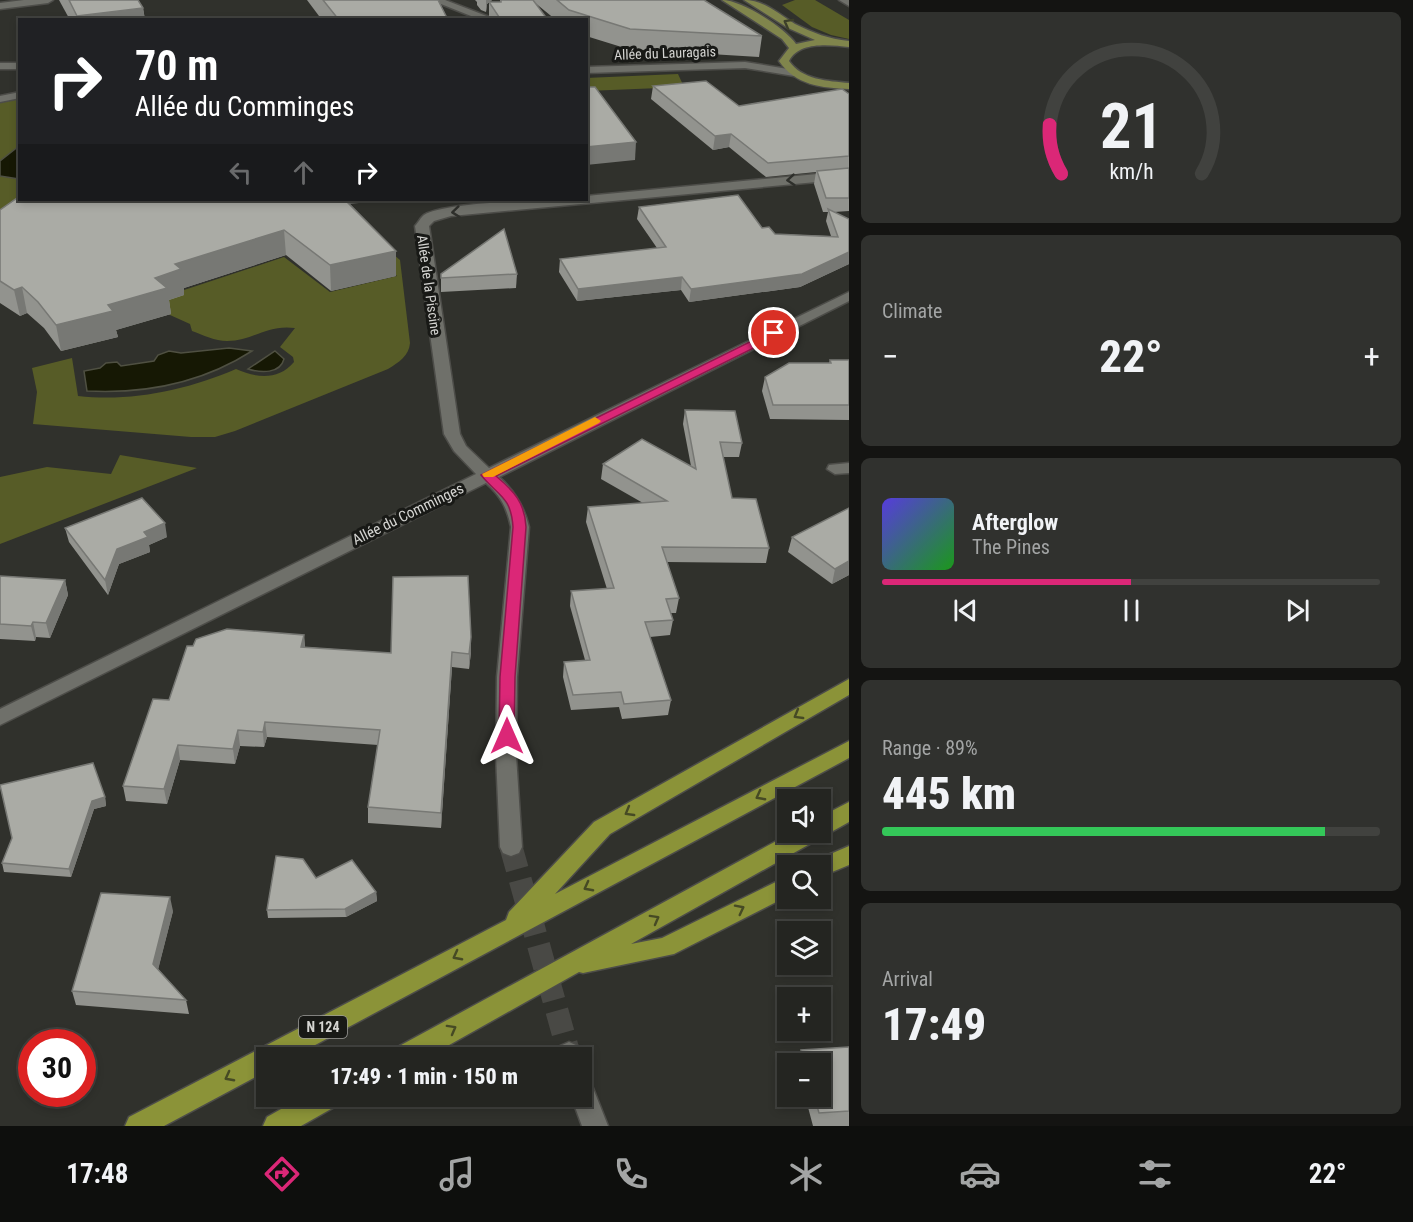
<!DOCTYPE html>
<html lang="en">
<head>
<meta charset="utf-8">
<style>
  :root { --surface:#242521; --page:#30312e; --text:#f1f3f6; --muted:#a3a5a5; --line:#41423f; --accent:#db2777 }
  body { margin:0; font-family:"Roboto Condensed",sans-serif; background:var(--page); color:var(--text); height:100vh; display:flex; flex-direction:column; font-size:22px; white-space:nowrap }
  * { box-sizing:border-box; margin:0 }
  p { font-size:20px; color:var(--muted) }
  .icon { flex:none; width:33px; height:33px; fill:none; stroke:currentColor; stroke-width:2; stroke-linecap:round; stroke-linejoin:round }
  .map { position:relative; flex:1; overflow:hidden }
  .details { display:flex; flex-direction:column; gap:12px; padding:12px; background:#141412; width:564px }
  .details>* { flex:none }
  .guide { position:absolute; left:18px; top:18px; width:570px; height:183px; border-radius:0px; box-shadow:0 3px 9px #0003,0 0 0 2px var(--line); background:#202124; color:#fff; overflow:hidden }
  .buttons { position:absolute; left:777px; top:789px; display:grid; gap:12px }
  .buttons a { display:grid; place-items:center; width:54px; height:54px; border-radius:0px; background:var(--surface); box-shadow:0 3px 9px #0003,0 0 0 2px var(--line); font-size:30px }
  .speed { position:absolute; left:18px; top:1029px; display:flex; gap:12px; font-size:30px; font-weight:700; text-align:center }
  .speed>* { display:grid; place-content:center; width:78px; height:78px; border-radius:50%; background:var(--surface); box-shadow:0 3px 9px #0003,0 0 0 2px var(--line); line-height:1 }
  .speed .limit { border:9px solid #d22; background:#fff; color:#111 }
  .pin { position:absolute; display:grid; place-items:center; width:51px; height:51px; color:#fff; margin:-26px; border:3px solid #fff; border-radius:50%; box-shadow:0 2px 6px #0007 }
  .me { position:absolute; width:66px; margin:-33px; rotate:0deg; stroke-linejoin:round; filter:drop-shadow(0 0 4px #0008) }
  .turn { display:flex; align-items:center; gap:21px; height:126px; padding:0 18px; font-size:27px }
  .turn .icon { width:78px; height:78px; stroke-width:2.5 }
  .turn b { display:block; font-size:42px; line-height:51px }
  .lanes { display:flex; align-items:center; height:57px; padding:0 18px; background:#0003; justify-content:center; gap:30px; direction:ltr }
  .lanes .off { opacity:.35 }
  .big { font-size:45px; font-weight:800; line-height:1.1 }
  .details .tile { flex:1; display:flex; flex-direction:column; justify-content:center; gap:9px; min-width:0; padding:0 21px; border-radius:9px; background:var(--page) }
  .details .dial { align-items:center; gap:0 }
  .dial svg { height:156px; overflow:visible; fill:none; stroke:var(--line); stroke-width:7; stroke-linecap:round; text-anchor:middle }
  .dial text { fill:var(--text); stroke:none }
  .song { display:flex; align-items:center; gap:18px }
  .cover { width:72px; height:72px; border-radius:9px; background:linear-gradient(135deg,hsl(250 70% 55%),hsl(120 70% 35%)) }
  .played { height:6px; border-radius:3px; background:linear-gradient(90deg,var(--accent) 50%,var(--line) 50%) }
  .keys { display:flex; justify-content:space-around; direction:ltr }
  .heat { display:flex; justify-content:space-between; align-items:center; font-size:33px; direction:ltr }
  .charge { height:9px; border-radius:4px; background:linear-gradient(90deg,#34c759 89%,var(--line) 0) }
  .trip { position:absolute; left:256px; top:1047px; width:336px; height:60px; border-radius:0px; background:var(--surface); box-shadow:0 3px 9px #0003,0 0 0 2px var(--line); font-weight:800; line-height:60px; text-align:center }
  .dock { display:flex; height:96px; justify-content:space-around; align-items:center; background:#0e0f0d; color:var(--muted) }
  .dock .icon { width:42px; height:42px }
  .dock .current { color:var(--accent) }
  .dock b { font-size:27px; color:var(--text) }
  main { display:flex; flex:1; min-height:0 }
  .map>svg:first-child { display:block }
  .green { fill:#575c27 }
  .water { fill:#161804; stroke:#4f5042; stroke-width:1.5 }
  .lines { fill:none; stroke-linecap:round; stroke-linejoin:round }
  .minor-tunnel { stroke:#494945; stroke-width:23; stroke-dasharray:23 11; stroke-linecap:butt }
  .minor-casing { stroke:#4d4d49; stroke-width:3 }
  .major-casing { stroke:#4d4d49; stroke-width:3 }
  .highway-casing { stroke:#4d4d49; stroke-width:3 }
  .minor { fill:#6f706a; fill-rule:evenodd }
  .major { fill:#80854c; fill-rule:evenodd }
  .highway { fill:#8b9338; fill-rule:evenodd }
  .wall { fill:#92938e }
  .shaded-wall { fill:#777874 }
  .building { fill:#aaaba5; stroke:#777874; stroke-width:1.5 }
  .oneway { stroke:#3c3f29 }
  .oneway2 { stroke:#2e2f2b }
  .oneway3 { stroke:#464a24 }
  .route { fill:#db2777; stroke:#8e194d; stroke-width:1.5 }
  .slow { fill:#f59e0b }
  .labels { text-anchor:middle; dominant-baseline:central; stroke-width:6; stroke-linejoin:round; paint-order:stroke }
  .far-street-label { font-size:14px; fill:#d4d4d1; stroke:#181916 }
  .shield { fill:#181916; stroke:#9c9c99; stroke-width:1.5 }
  .shield-label { font-size:14px; font-weight:bold; fill:#d4d4d1 }
  .street-label { font-size:15px; fill:#d4d4d1; stroke:#181916 }
</style>
</head>
<body>
<main>
<div class="map">
<svg width="849" height="1126" viewBox="0 0 849 1126">
  <rect width="100%" height="100%" fill="#30312c"/>
  <g class="green">
    <polygon points="795,0 815,0 849,20 849,39 831,35 812,27 782,5"/>
    <polygon points="678,74 684,87 587,91 586,78"/>
    <polygon points="19,99 20,200 0,211 0,102"/>
    <path d="M394 255 400 260 410 343C409 356 399 362 388 369L235 431 215 437H191L33 424 37 392 32 368 72 358 78 396C132 402 187 390 236 369 256 378 278 381 294 362L293 357 280 347 295 328C267 324 253 341 227 341 215 341 203 335 192 331L190 324 170 315 158 303 181 291 284 257 330 292 397 276 381 259Z"/>
    <polygon points="120,455 197,468 0,544 0,477 47,467 111,474"/>
  </g>
  <g class="water">
    <polygon points="19,146 19,179 0,176 0,161"/>
    <path d="M229 348 252 351C202 383 146 394 87 391L84 371 100 368 106 363 117 362 121 366 154 361 158 355 169 351 181 353Z"/>
    <path d="M275 351 284 359C280 374 261 373 248 369Z"/>
  </g>
  <g class="lines">
    <polyline class="minor-tunnel" points="511,847 569,1054"/>
    <defs>
      <g id="minor">
        <polygon points="24,0 53,0 48,3 0,9 0,3"/>
        <polygon points="431,0 445,0 497,20 481,20"/>
        <polygon points="839,0 849,0 849,6"/>
        <polygon points="745,62 794,70 799,73 794,76 745,68 586,73 586,67"/>
        <rect x="0" y="63" width="20" height="6"/>
        <polygon points="20,92 20,98 0,102 0,96"/>
        <path d="M849 171V179L451 216 434 221 429 226 460 434 466 446 489 468 849 292V301L499 477C515 491 524 506 529 527L517 677 516 755 522 847 519 853 511 856 503 853 500 847 496 755 497 677 511 527C507 508 501 496 486 483L0 725V709L476 474 454 451 444 434 415 226C418 223 421 217 424 215 447 201 556 200 586 200V196Z"/>
        <polygon points="849,463 849,473 835,474 827,469 829,465"/>
        <path d="M569 1042 578 1046C580 1050 583 1055 582 1059V1058H557L560 1046Z"/>
        <polygon points="582,1080 591,1083 608,1126 582,1126 571,1096 582,1096"/>
      </g>
      <path id="major" d="M722 0C742 0 785 28 796 44L815 40 788 28 744 0C764 0 778 14 795 24 814 33 828 39 849 41V47C830 45 799 41 789 61 802 80 828 81 849 83V89C822 88 795 85 779 61L789 48 782 39Z"/>
      <g id="highway">
        <polygon points="849,679 849,695 610,834 555,894 849,741 849,758 291,1058 267,1058 267,1071 164,1126 125,1126 129,1117 506,920 509,912 594,822"/>
        <polygon points="849,802 849,822 631,944 662,938 788,876 788,896 674,954 583,973 579,972 426,1058 389,1058 392,1050 793,832 820,832 820,817"/>
        <polygon points="849,846 849,865 820,877 820,866 810,866 812,862"/>
        <polygon points="304,1096 342,1096 338,1105 301,1126 263,1126 267,1117"/>
      </g>
    </defs>
    <use href="#minor" class="minor-casing"/>
    <use href="#major" class="major-casing"/>
    <use href="#highway" class="highway-casing"/>
    <use href="#minor" class="minor"/>
    <use href="#major" class="major"/>
    <use href="#highway" class="highway"/>
  </g>
  <g class="wall">
    <polygon points="59,0 138,0 143,8 145,20 70,20"/>
    <polygon points="307,0 438,0 448,20 322,20"/>
    <polygon points="475,0 492,0 487,4 486,12 481,10 477,5 477,2"/>
    <polygon points="500,0 704,0 762,36 759,57 628,49 586,36 586,20 556,20 534,2 548,20 489,20 489,2 500,2"/>
    <polygon points="653,86 739,106 849,94 849,211 834,212 849,264 800,287 689,302 681,290 577,301 559,272 560,259 657,248 637,219 639,207 762,228 775,234 831,236 826,221 828,212 823,212 814,184 816,172 766,177 729,147 713,150 651,99"/>
    <polygon points="350,204 396,251 396,276 331,291 286,255 184,288 184,295 169,300 171,314 116,330 118,337 61,351 44,328 27,313 20,316 0,303 0,210"/>
    <polygon points="441,274 517,274 516,288 441,292"/>
    <polygon points="830,360 849,360 849,420 770,419 762,391 765,377 829,363"/>
    <polygon points="685,410 742,443 739,457 723,457 732,498 769,548 766,563 667,562 679,598 676,613 670,613 673,620 670,635 650,637 671,700 668,715 622,719 619,707 571,710 563,677 564,662 585,660 570,606 571,591 607,589 586,522 588,507 643,503 601,479 603,464 691,466 683,424"/>
    <polygon points="65,528 167,537 149,545 150,552 119,564 108,595 69,542"/>
    <polygon points="792,537 849,575 832,584 788,552"/>
    <polygon points="0,576 65,580 68,595 50,638 36,637 35,641 0,639"/>
    <polygon points="304,635 305,647 391,653 471,637 471,652 469,669 452,667 441,828 368,823 368,807 378,745 267,737 264,747 240,746 235,764 180,760 167,804 126,801 123,786 169,700 193,646"/>
    <polygon points="105,797 106,806 94,809 71,877 4,872 2,863"/>
    <polygon points="316,878 376,892 377,901 346,917 268,918 267,910"/>
    <polygon points="173,911 158,969 186,1000 189,1014 76,1005 72,991"/>
    <polygon points="849,1047 849,1126 813,1126 805,1096 820,1096 820,1064 797,1064 801,1050"/>
  </g>
  <g class="shaded-wall">
    <polygon points="486,0 492,0 487,4 486,12"/>
    <polygon points="143,8 145,20 78,20 77,16"/>
    <polygon points="731,134 729,147 713,150 715,136"/>
    <polygon points="636,142 635,160 586,165 586,147"/>
    <polygon points="325,200 393,200 325,206"/>
    <polygon points="284,230 286,255 184,288 184,295 169,300 171,314 116,330 118,337 61,351 56,325 108,305 155,278 175,264"/>
    <polygon points="396,251 396,276 331,291 330,265"/>
    <polygon points="849,252 849,264 800,287 689,302 691,289"/>
    <polygon points="682,277 681,290 577,301 578,289"/>
    <polygon points="22,287 27,313 20,316 14,290"/>
    <polygon points="165,523 167,537 149,545 150,552 119,564 108,595 105,580 117,549 144,532"/>
    <polygon points="849,561 849,575 832,584 835,569"/>
    <polygon points="65,580 68,595 50,638 46,623"/>
    <polygon points="33,622 36,637 35,641 31,626"/>
    <polygon points="304,635 305,650 301,647"/>
    <polygon points="471,637 471,652 469,669 469,654"/>
    <polygon points="452,652 452,667 441,828 441,813"/>
    <polygon points="265,722 267,737 264,747 263,732"/>
    <polygon points="238,730 240,746 235,764 233,749"/>
    <polygon points="178,745 180,760 167,804 164,789"/>
    <polygon points="105,797 106,806 94,809 71,877 69,869 92,801"/>
    <polygon points="376,892 377,901 346,917 345,909"/>
    <polygon points="170,897 173,911 156,978 153,964"/>
  </g>
  <g class="building">
    <polygon points="69,0 138,0 143,8 77,16"/>
    <polygon points="323,0 438,0 448,20 339,20"/>
    <polygon points="501,0 533,0 548,20 501,20 489,2 501,2"/>
    <polygon points="557,0 704,0 762,36 630,29 569,10"/>
    <polygon points="706,81 739,106 842,89 849,94 849,156 768,163 731,134 715,136 653,86"/>
    <polygon points="586,87 595,87 636,142 586,147"/>
    <polygon points="849,168 849,198 826,198 817,171"/>
    <polygon points="738,195 762,228 769,227 775,234 838,237 828,209 849,219 849,252 802,274 691,289 682,277 578,289 560,259 666,247 639,207"/>
    <polygon points="20,196 20,200 345,200 396,251 330,265 284,230 175,264 181,269 155,278 167,288 108,305 113,311 56,325 38,302 22,287 14,290 0,281 0,210"/>
    <polygon points="504,229 517,274 441,278 441,274"/>
    <polygon points="830,360 849,360 849,405 773,405 765,377 789,363 831,363"/>
    <polygon points="685,410 735,411 742,443 720,442 732,498 756,499 769,548 662,547 679,598 666,599 673,620 645,622 671,700 624,704 621,692 573,695 564,662 590,660 571,591 614,588 588,507 667,501 603,464 642,439 696,469"/>
    <polygon points="142,498 165,523 144,532 148,537 117,549 105,580 65,528"/>
    <polygon points="849,508 849,561 835,569 792,537"/>
    <polygon points="0,576 65,580 46,623 33,622 31,626 0,624"/>
    <polygon points="468,576 471,637 469,654 452,652 441,813 368,807 380,730 265,722 263,732 238,730 233,749 178,745 164,789 123,786 153,699 169,700 187,646 193,646 196,639 227,629 304,635 301,647 391,653 393,577"/>
    <polygon points="93,763 105,797 92,801 69,869 2,863 12,838 0,785"/>
    <polygon points="276,856 303,859 316,878 352,860 376,892 345,909 267,910"/>
    <polygon points="101,893 170,897 153,964 186,1000 72,991"/>
    <polygon points="849,1047 849,1111 819,1113 814,1096 820,1096 820,1064 805,1064 801,1050"/>
  </g>
  <defs><path id="oneway-chevron" d="M-2-3.5L2.5 0L-2 3.5" fill="none" stroke-width="1.6" stroke-linecap="round" stroke-linejoin="round" transform="scale(1.5)"/></defs>
  <use class="oneway" href="#oneway-chevron" transform="translate(788 23) rotate(-151)"/>
  <g class="oneway2">
    <use href="#oneway-chevron" transform="translate(791 180) rotate(175)"/>
    <use href="#oneway-chevron" transform="translate(456 212) rotate(174)"/>
  </g>
  <g class="oneway3">
    <use href="#oneway-chevron" transform="translate(798 715) rotate(150)"/>
    <use href="#oneway-chevron" transform="translate(760 796) rotate(152)"/>
    <use href="#oneway-chevron" transform="translate(629 812) rotate(150)"/>
    <use href="#oneway-chevron" transform="translate(588 887) rotate(152)"/>
    <use href="#oneway-chevron" transform="translate(740 909) rotate(-27)"/>
    <use href="#oneway-chevron" transform="translate(655 919) rotate(-29)"/>
    <use href="#oneway-chevron" transform="translate(457 956) rotate(152)"/>
    <use href="#oneway-chevron" transform="translate(452 1029) rotate(-29)"/>
    <use href="#oneway-chevron" transform="translate(229 1077) rotate(152)"/>
  </g>
  <path class="route" d="M774 330 778 331V336L496 476C514 491 525 503 526 527L515 677 514 736 512 740H501L499 736 500 677 513 527C511 496 498 496 481 475Z"/>
  <polygon class="slow" points="595,417 601,421 599,423 493,477 484,477 482,474"/>
  <g class="labels">
    <g class="far-street-label">
      <text transform="translate(665 53) rotate(-2)">Allée du Lauragais</text>
      <text transform="translate(429 285) rotate(82)">Allée de la Piscine</text>
    </g>
    <rect class="shield" x="299" y="1016" width="48" height="22" rx="4.5"/>
    <g class="shield-label">
      <text x="323" y="1027">N 124</text>
    </g>
    <g class="street-label">
      <text transform="translate(408 514) rotate(-26)">Allée du Comminges</text>
    </g>
  </g>
</svg>
<div class="buttons">
<a><svg class="icon" aria-label="sound" viewBox="0 0 24 24"><path d="M4 9h4l5-4v14l-5-4H4zM17 9q2 3 0 6"/></svg></a>
<a><svg class="icon" aria-label="search" viewBox="0 0 24 24"><circle cx="10" cy="10" r="6"/><path d="M15 15l6 6"/></svg></a>
<a><svg class="icon" aria-label="layers" viewBox="0 0 24 24"><path d="M12 4l9 5-9 5-9-5zM3 14l9 5 9-5"/></svg></a>
<a>+</a>
<a>−</a>
</div>
<div class="speed"><div class="limit">30</div></div>
<div class="pin" style="left:774px;top:333px;background:#d93025"><svg class="icon" aria-label="arrive" viewBox="0 0 24 24"><path d="M6 21V4h12l-3 4 3 4H6"/></svg></div>
<svg class="me" style="left:507px;top:736px" viewBox="-20 -20 40 40"><path d="M0-17L14 15 0 8-14 15z" fill="#db2777" stroke="#fff" stroke-width="4"/></svg>
<div class="trip">17:49 · 1 min · 150 m</div>
<div class="guide">
<div class="turn"><svg class="icon" aria-label="right" viewBox="0 0 24 24"><path d="M7 20v-9h11M14 6l5 5-5 5"/></svg><div><b>70 m</b>Allée du Comminges</div></div>
<div class="lanes"><svg class="icon off" aria-label="left" viewBox="0 0 24 24"><path d="M17 20v-9H6M10 6l-5 5 5 5"/></svg><svg class="icon off" aria-label="ahead" viewBox="0 0 24 24"><path d="M12 20V5M6 11l6-6 6 6"/></svg><svg class="icon" aria-label="right" viewBox="0 0 24 24"><path d="M7 20v-9h11M14 6l5 5-5 5"/></svg></div>
</div>
</div>
<section class="details">
<div class="tile dial"><svg viewBox="0 0 100 80">
<path d="M14 69A42 42 0 1 1 86 69"/>
<path d="M14 69A42 42 0 0 1 8 44" stroke="#db2777"/>
<text x="50" y="56" font-size="32" font-weight="700">21</text>
<text x="50" y="72" font-size="11">km/h</text>
</svg></div>
<div class="tile"><p>Climate</p>
<div class="heat"><a>−</a><b class="big">22°</b><a>+</a></div>
</div>
<div class="tile">
<div class="song"><i class="cover"></i><div><b>Afterglow</b><p>The Pines</p></div></div>
<div class="played"></div>
<div class="keys"><svg class="icon" aria-label="previous" viewBox="0 0 24 24"><path d="M18 5L8 12l10 7zM5 5v14"/></svg><svg class="icon" aria-label="pause" viewBox="0 0 24 24"><path d="M8 5v14M16 5v14"/></svg><svg class="icon" aria-label="next" viewBox="0 0 24 24"><path d="M6 5l10 7-10 7zM19 5v14"/></svg></div>
</div>
<div class="tile"><p>Range · 89%</p><b class="big">445 km</b><div class="charge"></div></div>
<div class="tile"><p>Arrival</p><b class="big">17:49</b></div>
</section>
</main>
<nav class="dock">
<b>17:48</b>
<svg class="icon current" aria-label="directions" viewBox="0 0 24 24"><path d="M12 3l9 9-9 9-9-9zM9 14v-3h6M13 9l2 2-2 2"/></svg>
<svg class="icon" aria-label="music" viewBox="0 0 24 24"><path d="M9 18V5l10-2v13"/><circle cx="6" cy="18" r="3"/><circle cx="16" cy="16" r="3"/></svg>
<svg class="icon" aria-label="phone" viewBox="0 0 24 24"><path d="M5 4h4l2 5-3 2q2 4 5 5l2-3 5 2v4C11 20 4 13 5 4z"/></svg>
<svg class="icon" aria-label="climate" viewBox="0 0 24 24"><path d="M12 3v18M4 7l16 10M4 17L20 7"/></svg>
<svg class="icon" aria-label="car" viewBox="0 0 24 24"><path d="M5 17H2v-5l4-1 3-4h7l3 4 3 1v5h-3M9 17h6M6 11h13"/><circle cx="7" cy="17" r="2"/><circle cx="17" cy="17" r="2"/></svg>
<svg class="icon" aria-label="filters" viewBox="0 0 24 24"><path d="M4 7h16M4 17h16"/><circle cx="9" cy="7" r="2"/><circle cx="15" cy="17" r="2"/></svg>
<b>22°</b>
</nav>
</body>
</html>
